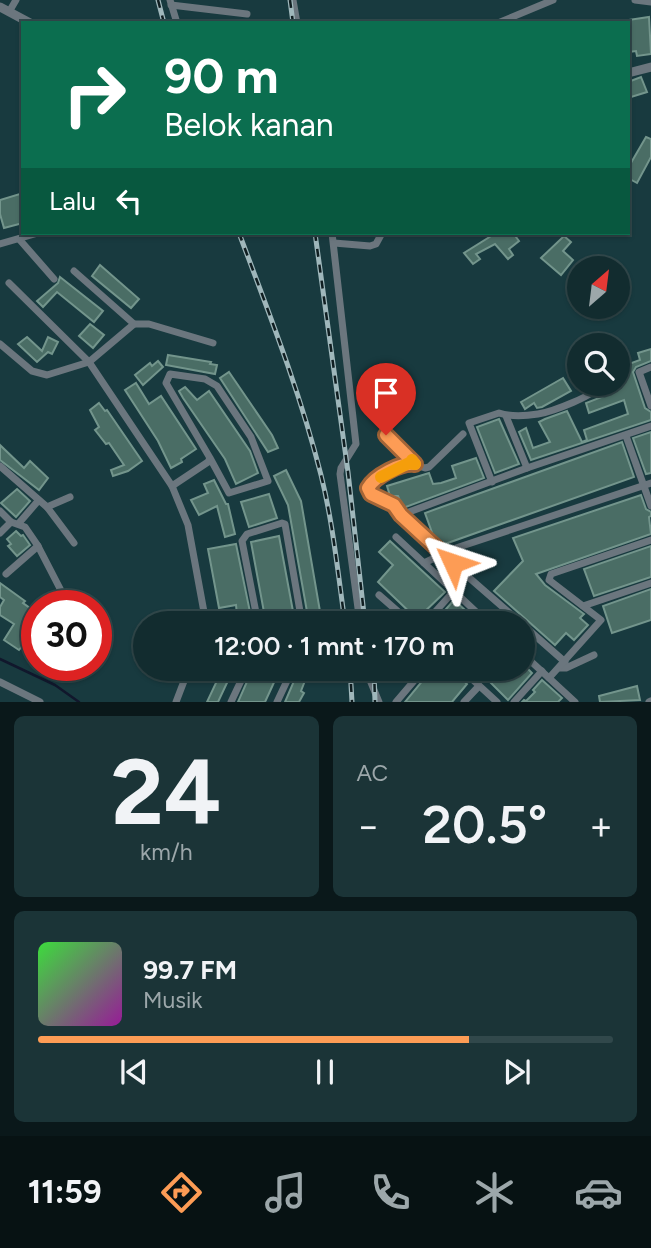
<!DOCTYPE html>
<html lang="id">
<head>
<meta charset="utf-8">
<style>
  :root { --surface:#122c2f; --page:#1b3437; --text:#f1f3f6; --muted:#9ca7aa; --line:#31484b; --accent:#fd9c55 }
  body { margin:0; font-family:Figtree,sans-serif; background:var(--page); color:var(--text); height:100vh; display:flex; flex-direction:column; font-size:26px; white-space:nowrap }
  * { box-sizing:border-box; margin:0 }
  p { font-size:23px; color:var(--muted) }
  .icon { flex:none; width:38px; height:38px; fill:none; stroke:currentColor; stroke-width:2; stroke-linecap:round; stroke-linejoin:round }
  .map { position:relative; height:702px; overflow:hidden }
  .side { display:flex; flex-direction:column; gap:14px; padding:14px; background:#0a181a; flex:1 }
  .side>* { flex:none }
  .banner { position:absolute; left:21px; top:21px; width:609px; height:214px; border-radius:0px; box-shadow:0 2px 5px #0004,0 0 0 2px var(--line); background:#0b6e4f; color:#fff; overflow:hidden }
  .needle { width:46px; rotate:28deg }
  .tools { position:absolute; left:567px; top:256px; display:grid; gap:14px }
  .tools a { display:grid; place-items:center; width:63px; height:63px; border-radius:50%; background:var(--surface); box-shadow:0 2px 5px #0004,0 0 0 2px var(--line); font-size:35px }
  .speed { position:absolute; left:21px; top:590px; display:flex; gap:14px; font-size:35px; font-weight:700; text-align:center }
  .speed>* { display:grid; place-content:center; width:91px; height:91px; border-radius:50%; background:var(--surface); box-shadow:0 2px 5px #0004,0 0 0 2px var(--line); line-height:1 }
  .speed .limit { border:10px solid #d22; background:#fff; color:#111 }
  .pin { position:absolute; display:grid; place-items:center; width:60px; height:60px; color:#fff; margin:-72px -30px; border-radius:50% 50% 50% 0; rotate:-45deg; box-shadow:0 0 7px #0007 }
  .pin .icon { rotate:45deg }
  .me { position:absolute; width:77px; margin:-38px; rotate:312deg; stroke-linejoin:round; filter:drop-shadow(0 0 5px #0008) }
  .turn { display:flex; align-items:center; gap:24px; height:147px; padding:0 28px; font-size:32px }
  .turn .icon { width:91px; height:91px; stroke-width:2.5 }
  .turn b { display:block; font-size:49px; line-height:60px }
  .then { display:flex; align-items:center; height:66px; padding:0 28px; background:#0003; gap:14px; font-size:26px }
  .big { font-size:52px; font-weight:600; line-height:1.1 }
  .side .card { flex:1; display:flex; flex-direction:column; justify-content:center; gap:10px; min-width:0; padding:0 24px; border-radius:10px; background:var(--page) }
  .side .dial { align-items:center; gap:0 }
  .dial b { font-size:91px; line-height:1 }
  .song { display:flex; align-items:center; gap:21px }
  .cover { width:84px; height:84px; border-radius:10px; background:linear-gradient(135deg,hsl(120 70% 55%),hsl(300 70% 35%)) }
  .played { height:7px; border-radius:4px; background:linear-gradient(90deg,var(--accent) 75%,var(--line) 75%) }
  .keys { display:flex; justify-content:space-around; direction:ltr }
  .heat { display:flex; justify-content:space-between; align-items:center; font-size:38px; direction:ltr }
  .side .tiles { flex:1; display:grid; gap:14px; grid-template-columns:1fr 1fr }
  .card:last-child { grid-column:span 2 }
  .trip { position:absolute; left:133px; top:611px; width:402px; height:70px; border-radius:35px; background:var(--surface); box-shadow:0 2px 5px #0004,0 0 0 2px var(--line); font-weight:600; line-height:70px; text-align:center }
  .dock { display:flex; height:112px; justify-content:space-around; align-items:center; background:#071213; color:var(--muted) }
  .dock .icon { width:49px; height:49px }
  .dock .on { color:var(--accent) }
  .dock b { font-size:32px; color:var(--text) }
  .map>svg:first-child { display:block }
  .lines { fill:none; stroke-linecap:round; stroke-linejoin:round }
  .stream { stroke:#11172c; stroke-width:2.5 }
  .building { fill:#4a6d65; stroke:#73958c; stroke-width:2 }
  .minor { stroke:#6b767e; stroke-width:7 }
  .tertiary { stroke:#6b767e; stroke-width:9 }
  .rail-casing { stroke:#9fb7bb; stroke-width:5 }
  .rail { stroke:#101e21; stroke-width:2.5; stroke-dasharray:8; stroke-linecap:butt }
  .route-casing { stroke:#a46537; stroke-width:18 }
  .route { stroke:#fd9c55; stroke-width:12 }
  .slow { stroke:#f59e0b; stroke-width:12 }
</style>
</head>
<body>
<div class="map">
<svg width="651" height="702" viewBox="0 0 651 702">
  <rect width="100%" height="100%" fill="#183a3f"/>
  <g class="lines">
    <polyline class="stream" points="0,659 55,685 79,702"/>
  </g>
  <g class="building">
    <polygon points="649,17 651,54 637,56 636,51 628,52 628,20"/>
    <polygon points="641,77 647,92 628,98 628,82"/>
    <polygon points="646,137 651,139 651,157 637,183 628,178 628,168"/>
    <polygon points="23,193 23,223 4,228 0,214 0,200"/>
    <polygon points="496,233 513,233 519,241 509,249 513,255 508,259 495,244 476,254 480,259 473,264 464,253"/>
    <polygon points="564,236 571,242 563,251 573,260 561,275 541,258"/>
    <polygon points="100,265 139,299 131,308 92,276"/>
    <polygon points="60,277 103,311 94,322 57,292 43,307 37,301 58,283"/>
    <polygon points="90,324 104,335 93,348 79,336"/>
    <polygon points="27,337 42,351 48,337 58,342 52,354 48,352 37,362 18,344"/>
    <polygon points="651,349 651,361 636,367 633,372 645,408 651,412 651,420 531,460 519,432 526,428 533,448 550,442 539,422 545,419 567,411 582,442 587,440 584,430 628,414 624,400 589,413 586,403 607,395 605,389 608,383 618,383 618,368 640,360 638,353"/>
    <polygon points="168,355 211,362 210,364 217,365 215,374 166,365"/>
    <polygon points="158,361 163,367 143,385 135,375 150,363 152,366"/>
    <polygon points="229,372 272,435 278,448 268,452 220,378"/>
    <polygon points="563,378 571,391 542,407 537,408 534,403 525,409 521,402"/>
    <polygon points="136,383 149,404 161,396 196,449 181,459 182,462 171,468 158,441 125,390"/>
    <polygon points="185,387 197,400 209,391 250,451 258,473 236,484 225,459 183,398 179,391"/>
    <polygon points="99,403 105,411 107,410 142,461 128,471 113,476 111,470 124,465 109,443 106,444 95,430 99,427 90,410"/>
    <polygon points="499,419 519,464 495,473 477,427"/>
    <polygon points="651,432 651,473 646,474 633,438"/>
    <polygon points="622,442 634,477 442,545 434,538 425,513"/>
    <polygon points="0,445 24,468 30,461 48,478 39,490 0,460"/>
    <polygon points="476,458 484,478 403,508 398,496 390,496 387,486 429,473 433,484 441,483 456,478 452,466"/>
    <polygon points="286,470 301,501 322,623 309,623 288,505 274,476"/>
    <polygon points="214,480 226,504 228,504 235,534 225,537 217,506 199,515 191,500 208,493 204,484"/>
    <polygon points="17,489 30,501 16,517 1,503"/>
    <polygon points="269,494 277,518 249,527 241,502"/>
    <polygon points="641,495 646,509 651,512 651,516 649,517 651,534 536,574 545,585 584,614 580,618 588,625 574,640 566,633 555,645 494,591 523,561 513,538"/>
    <polygon points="16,531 21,536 23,535 30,545 17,556 8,546 11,544 7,539"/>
    <polygon points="279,536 295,622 266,623 251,542"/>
    <polygon points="390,541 445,592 417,619 378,582 393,565 379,552"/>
    <polygon points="236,544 250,612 237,615 236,605 219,608 208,549"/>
    <polygon points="651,546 651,577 594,596 584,569"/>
    <polygon points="0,583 25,601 23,603 37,613 37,652 23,645 19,650 4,640 14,624 0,615 0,607 4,600 0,597"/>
    <polygon points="651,589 651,620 612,633 603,606"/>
    <polygon points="454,600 464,609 457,617 461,623 438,623 441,620 439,617"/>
    <polygon points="223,668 234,668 218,702 207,702"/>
    <polygon points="253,668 265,668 264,672 276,678 271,689 265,702 238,702"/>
    <polygon points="433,668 449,668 467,684 452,702 405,702"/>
    <polygon points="476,668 527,668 532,673 508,700"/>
    <polygon points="297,674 306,678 301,691 304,693 299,702 285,702"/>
    <polygon points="542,680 562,698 558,702 522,702 524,700 526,701 535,692 533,690"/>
    <polygon points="637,686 640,700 600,702 599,696"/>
  </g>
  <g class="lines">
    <g class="minor">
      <polyline points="170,0 177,23"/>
      <polyline points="293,0 297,23"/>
      <polyline points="635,0 651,2"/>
      <polyline points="171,5 247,14"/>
      <polyline points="9,12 16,0"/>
      <polyline points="498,23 553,0"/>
      <polyline points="332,233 356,444 341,468 340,474 360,623"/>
      <polyline points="19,239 54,279"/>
      <polyline points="334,243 370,246 376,244 382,233"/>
      <polyline points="0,244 38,233"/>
      <polyline points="9,283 89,362 172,486 188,525 206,623"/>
      <polyline points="134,324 149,324 213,343"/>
      <polyline points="0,344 32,371 47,375 89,362 134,324 74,271"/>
      <polyline points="651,367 639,372 651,406"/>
      <polyline points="506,416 527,468"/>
      <polyline points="463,434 429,467 425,468 409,463 376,479 368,488 371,494 394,505 401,515 442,554 521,623"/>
      <polyline points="386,435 415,463"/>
      <polyline points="626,436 651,506"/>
      <polyline points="0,466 47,507 70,497"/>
      <path d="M492 482 469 423 499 413C511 417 525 416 538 414 551 412 598 395 602 383"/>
      <polyline points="172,486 208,462 210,458 166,383 170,374 205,379 217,386 251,437 268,481 229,493 210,458"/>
      <polyline points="47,507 74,543"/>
      <polyline points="0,511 11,522 25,527 38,546 6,574"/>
      <polyline points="401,515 527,468 651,426"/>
      <polyline points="19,523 38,501"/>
      <polyline points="0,533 11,522"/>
      <polyline points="396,537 424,563"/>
      <polyline points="38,546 69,606"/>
      <polyline points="379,595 411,623"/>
      <polyline points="583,606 651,583"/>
      <polyline points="258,623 242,541 247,534 282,523 285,524 302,623"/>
      <polyline points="425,623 454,591"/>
      <polyline points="467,623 477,613"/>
      <polyline points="488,623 424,563 453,549 651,483"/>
      <polyline points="523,625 565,662"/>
      <polyline points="523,654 575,702"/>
      <polyline points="281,668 288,679"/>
      <polyline points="365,668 379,702"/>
      <polyline points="398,668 412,682"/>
      <polyline points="460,668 497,702"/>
      <polyline points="560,668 566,668 594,655"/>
      <polyline points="549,678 601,620 549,580 551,574 651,540"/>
      <polyline points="0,682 40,702"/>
      <polyline points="176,702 189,668"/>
      <polyline points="231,702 247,668"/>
      <polyline points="277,702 293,668"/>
      <polyline points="396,702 425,668"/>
      <polyline points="464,702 479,686"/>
      <polyline points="514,702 542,671"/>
      <polyline points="649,702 651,701"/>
    </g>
    <g class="tertiary">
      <polyline points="0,7 30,23"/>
      <polyline points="628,73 651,67"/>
    </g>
    <defs>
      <g id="rail">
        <polyline points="158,0 164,23"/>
        <polyline points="290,0 293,23"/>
        <path d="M239 233C269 313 300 392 321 475 333 523 338 574 345 623"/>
        <polyline points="315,233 348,472 365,623"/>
        <polyline points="350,668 352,702"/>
        <polyline points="374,668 375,702"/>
      </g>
    </defs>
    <use href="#rail" class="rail-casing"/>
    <use href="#rail" class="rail"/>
  </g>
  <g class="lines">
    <defs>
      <path id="route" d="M386 435 415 464C401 462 375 476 368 488L371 494 394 505 401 515 453 563"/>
    </defs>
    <use href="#route" class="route-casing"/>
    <use href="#route" class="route"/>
    <polyline class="slow" points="381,477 409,463 415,464 412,460"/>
  </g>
</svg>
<div class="tools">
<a><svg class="needle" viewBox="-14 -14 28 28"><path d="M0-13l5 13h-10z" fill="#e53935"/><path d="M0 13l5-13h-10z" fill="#9ca7aa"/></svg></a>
<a><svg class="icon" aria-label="search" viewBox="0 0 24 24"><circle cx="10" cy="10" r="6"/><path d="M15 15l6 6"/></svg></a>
</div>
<div class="speed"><div class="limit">30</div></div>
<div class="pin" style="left:386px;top:435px;background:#d93025"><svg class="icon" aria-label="arrive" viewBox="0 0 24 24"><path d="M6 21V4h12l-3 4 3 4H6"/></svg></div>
<svg class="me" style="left:453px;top:563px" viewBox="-20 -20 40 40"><path d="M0-17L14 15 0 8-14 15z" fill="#fd9c55" stroke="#fff" stroke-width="4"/></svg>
<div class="trip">12:00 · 1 mnt · 170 m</div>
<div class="banner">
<div class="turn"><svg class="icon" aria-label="right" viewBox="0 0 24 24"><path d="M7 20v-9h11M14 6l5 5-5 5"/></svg><div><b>90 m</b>Belok kanan</div></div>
<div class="then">Lalu<svg class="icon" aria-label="left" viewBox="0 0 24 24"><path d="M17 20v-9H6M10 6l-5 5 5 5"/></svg></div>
</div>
</div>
<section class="side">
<div class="tiles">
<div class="card dial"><b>24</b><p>km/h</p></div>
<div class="card"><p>AC</p>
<div class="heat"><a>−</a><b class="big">20.5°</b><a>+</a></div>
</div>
<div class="card">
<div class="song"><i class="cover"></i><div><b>99.7 FM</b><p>Musik</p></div></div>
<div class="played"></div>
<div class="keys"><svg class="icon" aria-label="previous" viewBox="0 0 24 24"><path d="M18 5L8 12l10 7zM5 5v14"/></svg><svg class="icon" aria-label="pause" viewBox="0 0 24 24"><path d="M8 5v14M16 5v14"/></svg><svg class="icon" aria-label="next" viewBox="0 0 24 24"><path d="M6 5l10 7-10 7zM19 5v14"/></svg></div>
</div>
</div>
</section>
<nav class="dock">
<b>11:59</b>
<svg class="icon on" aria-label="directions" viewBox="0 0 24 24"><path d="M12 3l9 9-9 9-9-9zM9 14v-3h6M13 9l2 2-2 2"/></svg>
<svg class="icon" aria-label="music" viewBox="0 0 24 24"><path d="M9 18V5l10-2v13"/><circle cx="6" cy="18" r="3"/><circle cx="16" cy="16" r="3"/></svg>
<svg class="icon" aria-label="phone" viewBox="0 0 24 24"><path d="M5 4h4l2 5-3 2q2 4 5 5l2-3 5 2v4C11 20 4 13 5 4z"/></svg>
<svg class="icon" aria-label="climate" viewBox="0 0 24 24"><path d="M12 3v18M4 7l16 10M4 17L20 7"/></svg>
<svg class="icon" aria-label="car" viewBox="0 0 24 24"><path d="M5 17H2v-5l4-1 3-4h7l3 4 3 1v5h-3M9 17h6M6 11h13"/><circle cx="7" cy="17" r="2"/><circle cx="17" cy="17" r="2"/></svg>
</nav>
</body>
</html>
